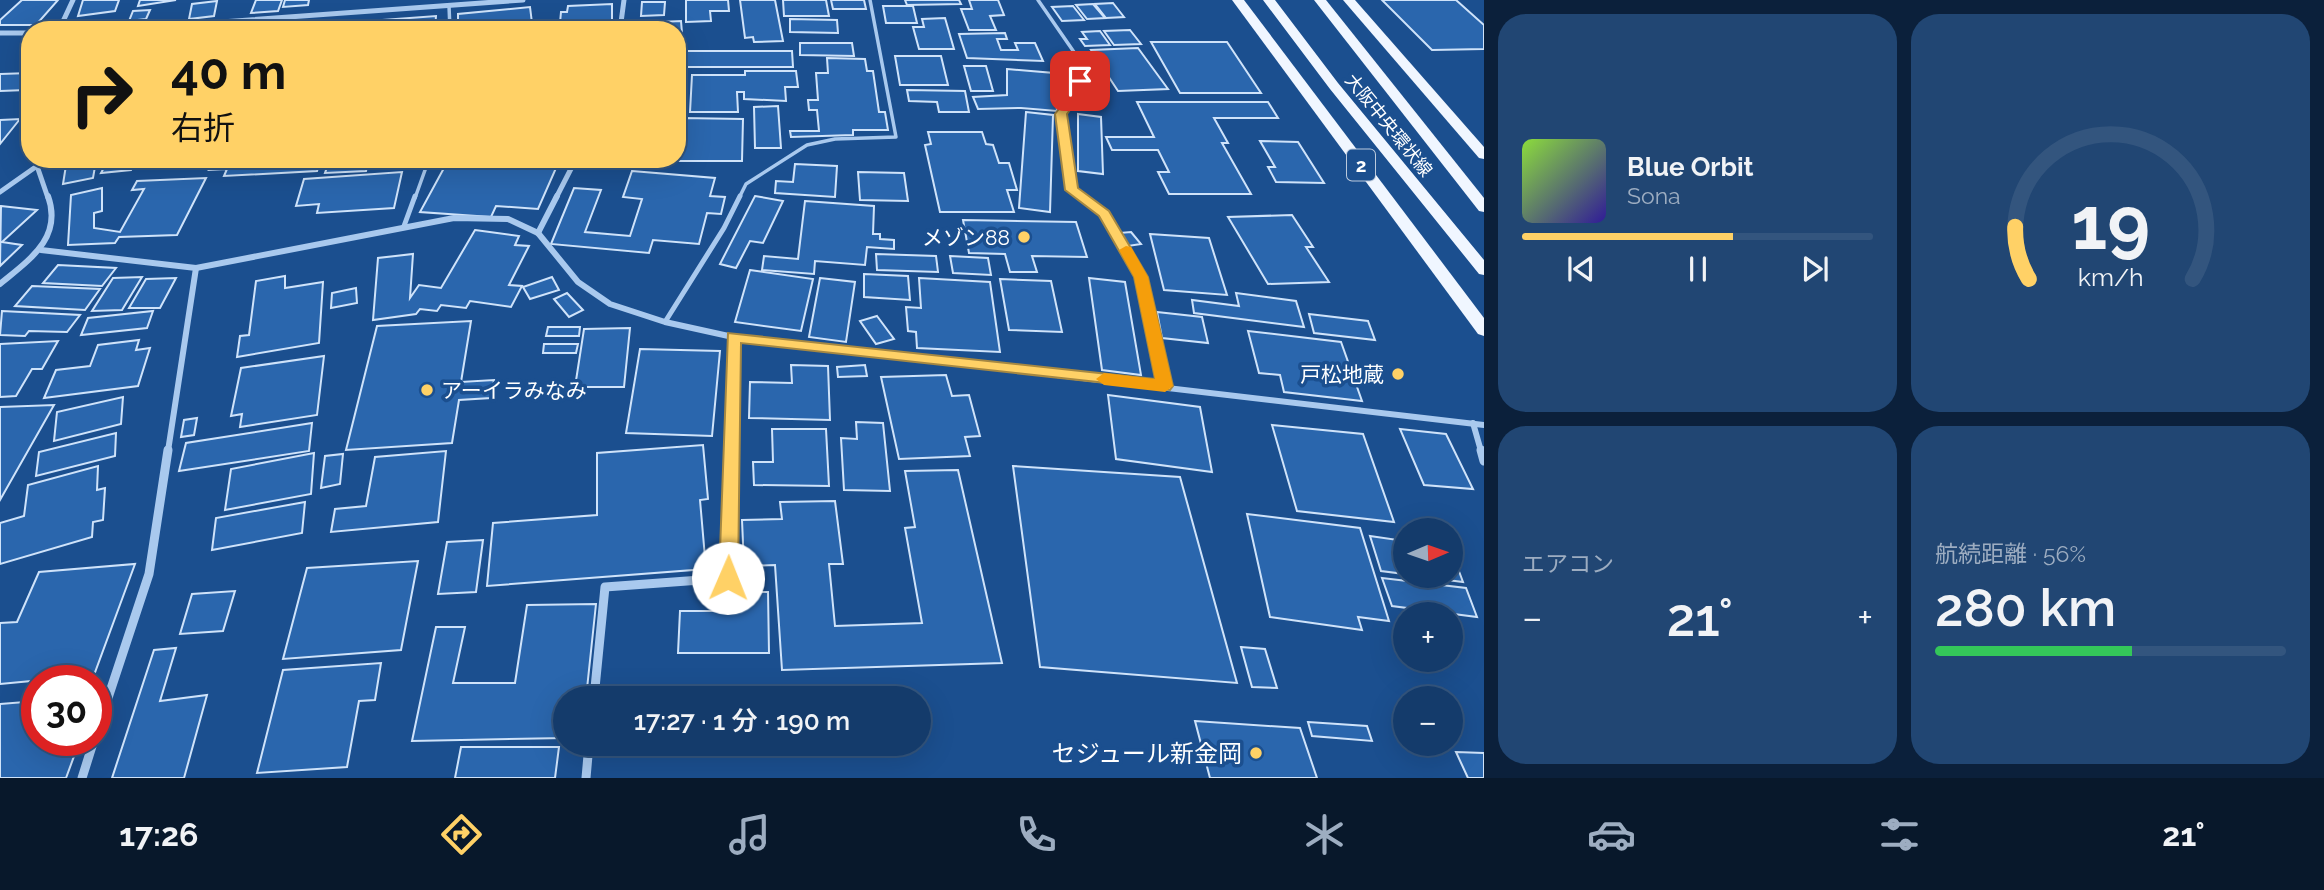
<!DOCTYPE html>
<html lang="ja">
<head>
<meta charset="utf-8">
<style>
  :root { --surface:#143b6b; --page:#214673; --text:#f1f3f6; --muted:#9dadc1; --line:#33557e; --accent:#ffd166 }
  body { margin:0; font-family:Raleway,"Noto Sans JP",sans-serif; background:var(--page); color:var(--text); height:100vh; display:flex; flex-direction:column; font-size:26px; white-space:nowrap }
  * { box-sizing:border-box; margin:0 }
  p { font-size:23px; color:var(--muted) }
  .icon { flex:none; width:38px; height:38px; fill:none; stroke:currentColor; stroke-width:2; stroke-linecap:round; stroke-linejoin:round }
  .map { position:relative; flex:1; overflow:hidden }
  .side { display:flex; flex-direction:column; gap:14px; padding:14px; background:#0b203b; width:840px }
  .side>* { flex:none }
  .banner { position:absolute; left:21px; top:21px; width:665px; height:147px; border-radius:28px; box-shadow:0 7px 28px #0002,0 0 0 2px var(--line); background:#ffd166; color:#111; overflow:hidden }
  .needle { width:46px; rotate:88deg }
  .controls { position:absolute; left:1393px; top:518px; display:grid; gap:14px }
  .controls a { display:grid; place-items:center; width:70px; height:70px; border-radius:50%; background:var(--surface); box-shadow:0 7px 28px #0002,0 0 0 2px var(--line); font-size:35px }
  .speed { position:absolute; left:21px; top:665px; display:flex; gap:14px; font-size:35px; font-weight:700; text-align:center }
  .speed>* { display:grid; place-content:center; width:91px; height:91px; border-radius:50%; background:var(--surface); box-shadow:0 7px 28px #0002,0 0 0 2px var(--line); line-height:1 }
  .speed .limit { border:10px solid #d22; background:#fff; color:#111 }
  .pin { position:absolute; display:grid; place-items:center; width:60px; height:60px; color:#fff; margin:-30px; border-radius:14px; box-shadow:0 4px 10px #0006 }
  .me { position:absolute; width:77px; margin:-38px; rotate:1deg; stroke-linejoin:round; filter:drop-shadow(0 0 5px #0008) }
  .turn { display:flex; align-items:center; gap:24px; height:147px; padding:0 35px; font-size:32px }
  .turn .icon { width:91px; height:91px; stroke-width:2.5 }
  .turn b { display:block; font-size:49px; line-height:60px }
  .big { font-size:52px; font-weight:600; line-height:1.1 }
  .side .card { flex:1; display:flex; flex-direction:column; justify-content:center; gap:10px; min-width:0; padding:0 24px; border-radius:28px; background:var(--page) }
  .side .dial { align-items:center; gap:0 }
  .dial svg { height:182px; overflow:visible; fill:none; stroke:var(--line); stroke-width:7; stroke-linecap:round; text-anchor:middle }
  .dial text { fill:var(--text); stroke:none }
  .song { display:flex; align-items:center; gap:21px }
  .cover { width:84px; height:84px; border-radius:10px; background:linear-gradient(135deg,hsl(90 70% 55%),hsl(250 70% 35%)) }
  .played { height:7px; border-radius:4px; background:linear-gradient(90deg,var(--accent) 60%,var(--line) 60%) }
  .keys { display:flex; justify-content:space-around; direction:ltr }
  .heat { display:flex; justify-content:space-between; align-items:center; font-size:38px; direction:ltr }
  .charge { height:10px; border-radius:5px; background:linear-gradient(90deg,#34c759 56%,var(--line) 0) }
  .side .tiles { flex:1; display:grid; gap:14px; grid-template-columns:repeat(2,1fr) }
  .trip { position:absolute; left:553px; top:686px; width:378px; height:70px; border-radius:35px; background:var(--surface); box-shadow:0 7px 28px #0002,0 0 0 2px var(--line); font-weight:600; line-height:70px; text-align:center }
  .tabs { display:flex; height:112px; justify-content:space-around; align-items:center; background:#08182b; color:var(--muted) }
  .tabs .icon { width:49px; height:49px }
  .tabs .on { color:var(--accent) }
  .tabs b { font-size:32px; color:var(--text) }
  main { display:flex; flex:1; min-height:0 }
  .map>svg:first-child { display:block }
  .building { fill:#2a66ad; stroke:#cfe3fa; stroke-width:2 }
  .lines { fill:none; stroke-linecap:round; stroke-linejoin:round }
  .lane-far1 { stroke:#a9c9ee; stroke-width:3.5 }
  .lane { stroke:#a9c9ee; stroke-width:5 }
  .street-far2 { stroke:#a9c9ee; stroke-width:5 }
  .street-far1 { stroke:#a9c9ee; stroke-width:6 }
  .street { stroke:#a9c9ee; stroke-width:9 }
  .primary { fill:#f0f6ff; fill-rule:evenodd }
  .route { fill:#ffd166; stroke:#a68842; stroke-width:2 }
  .slow { fill:#f59e0b }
  .poi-dot { fill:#ffd166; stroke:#1b4f8f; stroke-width:2.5 }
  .labels { text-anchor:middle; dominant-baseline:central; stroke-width:7; stroke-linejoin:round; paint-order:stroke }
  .far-street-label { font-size:18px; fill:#fff; stroke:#1b4f8f }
  .shield { fill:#1b4f8f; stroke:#bbcadd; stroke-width:2 }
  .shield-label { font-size:19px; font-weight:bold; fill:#fff }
  .poi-label { font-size:21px; fill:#fff; stroke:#1b4f8f; text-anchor:end }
  .near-poi-label { font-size:24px; fill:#fff; stroke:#1b4f8f; text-anchor:end }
</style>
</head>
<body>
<main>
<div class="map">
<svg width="1484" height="778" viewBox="0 0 1484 778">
  <rect width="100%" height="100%" fill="#1b4f8f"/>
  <g class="building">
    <polygon points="22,0 58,0 36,25 0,25 0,20"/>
    <polygon points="83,0 119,0 115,11 78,16"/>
    <polygon points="140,0 176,0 138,6"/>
    <polygon points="256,0 282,0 278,11 251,13"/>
    <polygon points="285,0 309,0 308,5 283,7"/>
    <polygon points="686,0 728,0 729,11 710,11 711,21 686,22"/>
    <polygon points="740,0 775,0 783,41 754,42 753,37 745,38"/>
    <polygon points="783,0 826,0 829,16 784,16"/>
    <polygon points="831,0 864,0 866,9 833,9"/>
    <polygon points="905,0 959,0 961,4 907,5"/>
    <polygon points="969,0 998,0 1004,15 990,16 996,30 969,30 961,9 972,9"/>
    <polygon points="1382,0 1456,0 1484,25 1484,49 1432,50"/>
    <polygon points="217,1 214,16 189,19 192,4"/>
    <polygon points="642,2 665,2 664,15 641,16"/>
    <polygon points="1113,3 1124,17 1106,18 1095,4"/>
    <polygon points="612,4 612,21 560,23 561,12 567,12 568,6"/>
    <polygon points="1093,4 1105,18 1087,19 1076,5"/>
    <polygon points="883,6 913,6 917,23 886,23"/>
    <polygon points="1073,6 1084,20 1062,21 1052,7"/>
    <polygon points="530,7 532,23 458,30 458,14"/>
    <polygon points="150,10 146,19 129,21 133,11"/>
    <polygon points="436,16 435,30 382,30 383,20"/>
    <polygon points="945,18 954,49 919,49 913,27 924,27 922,19"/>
    <polygon points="790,19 837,20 838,33 790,32"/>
    <polygon points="681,21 682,33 677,34 677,30 637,30 637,23"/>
    <polygon points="595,24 595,30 539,30 539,25"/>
    <polygon points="323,26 322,30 272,30 273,28"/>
    <polygon points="1130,30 1141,44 1114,45 1104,31"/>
    <polygon points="1100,31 1110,45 1085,46 1080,39 1087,39 1082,32"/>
    <polygon points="1005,33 1007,39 997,39 1001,50 1018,50 1015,43 1035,43 1043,61 967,58 959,34"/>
    <polygon points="1151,42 1227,42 1261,93 1180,93"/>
    <polygon points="800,43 852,43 854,56 800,55"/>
    <polygon points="1138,48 1168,89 1118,91 1091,50"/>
    <polygon points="677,51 792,51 793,67 677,67"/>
    <polygon points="895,56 941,56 948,85 900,85"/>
    <polygon points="827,58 865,59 867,71 873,71 879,112 885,112 888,130 853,130 853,135 791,137 790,131 819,131 817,110 809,110 808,100 818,100 816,73 828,73"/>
    <polygon points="964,66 986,66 993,91 971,91"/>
    <polygon points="1007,69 1054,73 1057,111 1021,108 978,109 973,97 1007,95"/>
    <polygon points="745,71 796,71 798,87 785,87 786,101 744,99 744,92 737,92 738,112 690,112 692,75 745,75"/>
    <polygon points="30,73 30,86 26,90 0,91 0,74"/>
    <polygon points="907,90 965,91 969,112 939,112 937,102 909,101"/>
    <polygon points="1137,102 1268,102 1278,118 1214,118 1228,143 1222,143 1251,194 1169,194 1158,172 1169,172 1158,150 1112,150 1106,137 1154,137"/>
    <polygon points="778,106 781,148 755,148 754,107"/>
    <polygon points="1026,112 1053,115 1050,212 1019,208"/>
    <polygon points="1078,114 1101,117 1103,174 1078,171"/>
    <polygon points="682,118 743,119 742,161 678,161"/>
    <polygon points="20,119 0,144 0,120"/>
    <polygon points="928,132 982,132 986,144 993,145 999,163 1009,163 1017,190 1007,190 1014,212 940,212 925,145 931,144"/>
    <polygon points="1260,141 1298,142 1324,183 1276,182 1268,167 1275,167"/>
    <polygon points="67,159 79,159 78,165 96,161 93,178 63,184"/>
    <polygon points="215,159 321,159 317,171 224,176 227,169 209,170"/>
    <polygon points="330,159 369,159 366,171 325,173"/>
    <polygon points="443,159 560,159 538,209 496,206 491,217 420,212 444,168 438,168"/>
    <polygon points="136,161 131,170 101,173 106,164"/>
    <polygon points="795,164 837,166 835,197 775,193 776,181 793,182"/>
    <polygon points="632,171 715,178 710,196 725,197 721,214 707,213 699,244 653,240 649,253 551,244 574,188 601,190 585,232 630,236 642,199 623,197"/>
    <polygon points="402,172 394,208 317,213 319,204 296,206 304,179"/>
    <polygon points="858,172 904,173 908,201 860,200"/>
    <polygon points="206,178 177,235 119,237 115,243 68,245 71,195 102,188 102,211 94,213 94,228 120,232 144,189 132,190 137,181"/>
    <polygon points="755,196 783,201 763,243 750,241 736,268 720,264"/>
    <polygon points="805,201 874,206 873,234 880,234 880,239 894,240 894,249 867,247 865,265 815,261 814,274 762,270 764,256 798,259"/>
    <polygon points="1,206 37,210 2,242 22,245 0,266"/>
    <polygon points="1292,215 1313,247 1306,247 1329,282 1268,284 1228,217"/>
    <polygon points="963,220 1076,222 1087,257 1032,256 1037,272 1010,272 1005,254 969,253"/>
    <polygon points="475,230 519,236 515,245 529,246 509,285 522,286 511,307 470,301 466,308 441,305 437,311 420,309 416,314 373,320 378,258 413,254 410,298 419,285 441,288"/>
    <polygon points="1131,232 1141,244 1128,246 1119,233"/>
    <polygon points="1150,234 1209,238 1227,295 1164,290"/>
    <polygon points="876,254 936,256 938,272 877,270"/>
    <polygon points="950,256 988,258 991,275 953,273"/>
    <polygon points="58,265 116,268 102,286 43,283"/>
    <polygon points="750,270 813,279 801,331 735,322"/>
    <polygon points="864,274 908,276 910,300 864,297"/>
    <polygon points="285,276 285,288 323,282 319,343 237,357 240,336 249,335 256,281"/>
    <polygon points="142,277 122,310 92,311 113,278"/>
    <polygon points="552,277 559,290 530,299 523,287"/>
    <polygon points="176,278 160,308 129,308 146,279"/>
    <polygon points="820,278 855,282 846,342 809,337"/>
    <polygon points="919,278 990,282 1000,352 917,348 916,332 908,331 906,307 921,308"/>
    <polygon points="1089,278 1125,282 1141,375 1102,370"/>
    <polygon points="1000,279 1051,281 1062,332 1009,330"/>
    <polygon points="32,286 100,289 85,310 15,306"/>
    <polygon points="356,288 357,303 331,308 332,293"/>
    <polygon points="567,293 583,310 569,317 554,299"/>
    <polygon points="1236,293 1296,301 1304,327 1194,313 1192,300 1239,306"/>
    <polygon points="2,311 80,315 67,332 29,331 25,336 0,335"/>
    <polygon points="153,311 147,328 81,335 88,318"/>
    <polygon points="1157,312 1202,317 1208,343 1162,338"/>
    <polygon points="1309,314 1368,321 1375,340 1314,333"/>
    <polygon points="877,316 894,339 876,344 860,321"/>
    <polygon points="471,321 461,382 494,380 491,398 459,400 452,443 346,450 377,326"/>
    <polygon points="548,327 580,327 579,336 546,336"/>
    <polygon points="630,328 624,387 575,387 584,329"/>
    <polygon points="1248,331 1341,342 1362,401 1284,392 1280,375 1259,373"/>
    <polygon points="139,340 136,350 150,348 138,386 44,398 56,370 90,366 98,345"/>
    <polygon points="58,341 42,369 32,369 16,396 0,397 0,344"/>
    <polygon points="544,344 578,344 576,353 543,353"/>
    <polygon points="640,349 720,351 712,436 626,433"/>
    <polygon points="324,356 317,415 240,427 242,414 231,416 241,368"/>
    <polygon points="791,365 828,366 830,420 749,418 750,382 792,383"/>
    <polygon points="865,365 867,376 838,377 837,367"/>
    <polygon points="946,375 952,396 969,395 980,436 965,437 970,456 899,459 881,377"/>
    <polygon points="1108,395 1200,407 1212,472 1116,459"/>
    <polygon points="123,397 121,424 54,441 57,412"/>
    <polygon points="54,405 0,500 0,407"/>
    <polygon points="197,418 194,435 181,437 184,420"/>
    <polygon points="856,422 883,423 890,491 844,490 841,438 857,439"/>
    <polygon points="312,423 309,451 179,471 186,443"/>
    <polygon points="1272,425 1363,434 1394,522 1297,511"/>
    <polygon points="772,429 826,429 829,486 754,485 753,462 773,462"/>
    <polygon points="1400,429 1446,434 1473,489 1424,485"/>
    <polygon points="116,433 115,456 36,476 39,452"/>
    <polygon points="703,445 708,499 700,500 706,569 487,586 493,523 597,515 597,453"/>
    <polygon points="446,451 438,522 331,532 335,509 366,506 375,457"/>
    <polygon points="314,453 311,494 225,510 231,469"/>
    <polygon points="343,454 340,484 321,488 325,456"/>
    <polygon points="98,466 97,490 105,488 103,520 93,522 92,537 0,564 0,523 24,516 28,485"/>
    <polygon points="1013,466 1180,477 1237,683 1040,667"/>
    <polygon points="958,470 1002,663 782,670 775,565 744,566 742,520 782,519 780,502 835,501 843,564 829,564 835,626 922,623 905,528 915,527 905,471"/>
    <polygon points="305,502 302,533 212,550 216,518"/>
    <polygon points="1247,514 1360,528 1389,621 1358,617 1362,630 1270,617"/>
    <polygon points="1370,536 1405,541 1405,574 1381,571"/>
    <polygon points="483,540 476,592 438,594 447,542"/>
    <polygon points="1451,550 1463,582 1416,576 1451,576"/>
    <polygon points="418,561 401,650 283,659 307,568"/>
    <polygon points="135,564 94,675 0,684 0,623 17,622 39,572"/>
    <polygon points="1382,578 1466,588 1477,617 1392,606"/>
    <polygon points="235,591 223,631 180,634 192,594"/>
    <polygon points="730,592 768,592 769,653 678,653 680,611 731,611"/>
    <polygon points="596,604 586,698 565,698 565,738 412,741 436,627 465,627 453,683 515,683 527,605"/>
    <polygon points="1241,647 1265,649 1277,688 1252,687"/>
    <polygon points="176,648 160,701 207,695 184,778 112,778 154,650"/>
    <polygon points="381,663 375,700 359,701 347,767 257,773 283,670"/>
    <polygon points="37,701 37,740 80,740 66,778 0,778 0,704"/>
    <polygon points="1195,721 1300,728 1317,778 1210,778"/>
    <polygon points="1308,722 1367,726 1372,741 1312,736"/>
    <polygon points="461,747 559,747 555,778 455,778"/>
    <polygon points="1456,752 1484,753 1484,778 1468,778"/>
  </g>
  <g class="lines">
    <g class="lane-far1">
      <polyline points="1038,0 1085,68 1075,95 1061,114 1072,190 1082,198"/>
      <polyline points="449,6 450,30"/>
      <polyline points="415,198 429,159"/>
      <polyline points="739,198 746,184 807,145 835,139 896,137 870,0"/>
    </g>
    <g class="lane">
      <path d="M1080 196C1143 243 1149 314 1165 386"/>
      <polyline points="404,226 415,196"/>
      <polyline points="665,322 724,228 740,196"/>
    </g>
    <g class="street-far2">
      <polyline points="59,30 73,0"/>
      <polyline points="110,30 523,0"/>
      <polyline points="620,30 624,0"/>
      <polyline points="0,33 30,33"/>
      <polyline points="39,159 37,166 48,198"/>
      <polyline points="0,192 37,166"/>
      <polyline points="556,198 576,159"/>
    </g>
    <g class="street-far1">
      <polyline points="538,233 557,196"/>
      <polyline points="41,250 196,268 168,451"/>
      <polyline points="196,268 454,218 508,219 538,233 578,282 610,304 665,322 733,337 1484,425"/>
      <path d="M0 284C29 260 63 238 48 196"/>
      <polyline points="1473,423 1481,451"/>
      <polyline points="731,451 733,337"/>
    </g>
    <g class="street">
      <polyline points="1481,450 1484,461"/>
      <polyline points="594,698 605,587 728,578 731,450"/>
      <polyline points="96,734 149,574 168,450"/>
      <polyline points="82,778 94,740"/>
      <polyline points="586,778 589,744"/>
    </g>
    <g class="primary">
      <polygon points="1232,0 1244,0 1484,318 1484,336 1478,334"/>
      <polygon points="1263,0 1275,0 1338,83 1484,260 1484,275 1479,274 1330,89"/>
      <polygon points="1314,0 1326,0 1484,198 1484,212 1479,211"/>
      <polygon points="1343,0 1355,0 1484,147 1484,159 1479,158"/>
    </g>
  </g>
  <polygon class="route" points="1076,79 1086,81 1081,95 1067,114 1078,188 1109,211 1148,277 1173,386 1170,390 741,343 738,578 735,584 722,584 719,578 728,333 1155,379 1134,277 1099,216 1065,190 1055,114 1070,95"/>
  <polygon class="slow" points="1126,246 1131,247 1148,277 1173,386 1165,392 1104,385 1096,379 1104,373 1155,379 1134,277 1119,250"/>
  <g class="poi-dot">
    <circle cx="1024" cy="237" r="7"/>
    <circle cx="1398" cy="374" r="7"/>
    <circle cx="427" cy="390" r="7"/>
    <circle cx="1256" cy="753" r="7"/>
  </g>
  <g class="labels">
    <g class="far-street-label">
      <text transform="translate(1389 125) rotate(51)">大阪中央環状線</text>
    </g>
    <rect class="shield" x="1347" y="149.5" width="28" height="31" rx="5"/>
    <g class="shield-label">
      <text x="1361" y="165">2</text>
    </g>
    <g class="poi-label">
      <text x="1010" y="237">メゾン88</text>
      <text x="1384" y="374">戸松地蔵</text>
      <text x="441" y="390" text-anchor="start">アーイラみなみ</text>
    </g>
    <g class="near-poi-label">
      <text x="1242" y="753">セジュール新金岡</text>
    </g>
  </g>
</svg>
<div class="controls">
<a><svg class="needle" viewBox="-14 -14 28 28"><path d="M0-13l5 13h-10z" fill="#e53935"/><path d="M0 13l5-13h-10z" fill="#9dadc1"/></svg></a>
<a>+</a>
<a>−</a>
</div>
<div class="speed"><div class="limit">30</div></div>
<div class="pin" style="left:1080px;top:81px;background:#d93025"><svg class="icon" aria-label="arrive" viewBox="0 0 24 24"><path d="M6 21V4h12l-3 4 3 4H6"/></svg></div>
<svg class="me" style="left:728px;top:578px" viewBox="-20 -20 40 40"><circle r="19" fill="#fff"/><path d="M0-13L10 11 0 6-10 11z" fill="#ffd166"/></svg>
<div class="trip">17:27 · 1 分 · 190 m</div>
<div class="banner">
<div class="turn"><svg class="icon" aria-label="right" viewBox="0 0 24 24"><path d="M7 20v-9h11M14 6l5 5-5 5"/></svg><div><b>40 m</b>右折</div></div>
</div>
</div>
<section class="side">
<div class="tiles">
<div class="card">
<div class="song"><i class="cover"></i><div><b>Blue Orbit</b><p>Sona</p></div></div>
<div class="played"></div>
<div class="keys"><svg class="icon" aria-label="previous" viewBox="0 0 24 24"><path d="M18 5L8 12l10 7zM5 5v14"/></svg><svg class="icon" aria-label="pause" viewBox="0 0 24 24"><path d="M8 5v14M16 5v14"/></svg><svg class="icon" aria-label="next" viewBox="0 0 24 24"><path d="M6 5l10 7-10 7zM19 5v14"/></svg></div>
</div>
<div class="card dial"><svg viewBox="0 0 100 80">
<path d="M14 69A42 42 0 1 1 86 69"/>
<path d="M14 69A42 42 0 0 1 8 46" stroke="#ffd166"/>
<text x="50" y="56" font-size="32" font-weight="700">19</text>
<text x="50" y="72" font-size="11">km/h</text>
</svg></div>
<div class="card"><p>エアコン</p>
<div class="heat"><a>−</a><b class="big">21°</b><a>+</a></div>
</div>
<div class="card"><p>航続距離 · 56%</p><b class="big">280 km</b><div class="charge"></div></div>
</div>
</section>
</main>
<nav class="tabs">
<b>17:26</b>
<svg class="icon on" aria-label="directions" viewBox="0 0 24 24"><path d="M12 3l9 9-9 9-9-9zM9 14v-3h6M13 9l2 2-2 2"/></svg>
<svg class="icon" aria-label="music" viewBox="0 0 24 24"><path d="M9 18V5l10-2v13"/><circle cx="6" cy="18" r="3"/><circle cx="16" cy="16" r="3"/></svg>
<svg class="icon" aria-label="phone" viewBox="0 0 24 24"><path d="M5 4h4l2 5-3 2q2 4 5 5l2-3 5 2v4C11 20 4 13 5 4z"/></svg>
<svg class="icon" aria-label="climate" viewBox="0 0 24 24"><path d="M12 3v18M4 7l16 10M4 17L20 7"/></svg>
<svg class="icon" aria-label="car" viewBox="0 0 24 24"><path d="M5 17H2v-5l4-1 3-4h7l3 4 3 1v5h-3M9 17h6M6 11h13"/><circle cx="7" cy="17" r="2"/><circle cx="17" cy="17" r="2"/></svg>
<svg class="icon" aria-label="filters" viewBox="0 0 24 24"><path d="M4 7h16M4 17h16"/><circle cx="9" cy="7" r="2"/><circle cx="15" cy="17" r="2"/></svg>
<b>21°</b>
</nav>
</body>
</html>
